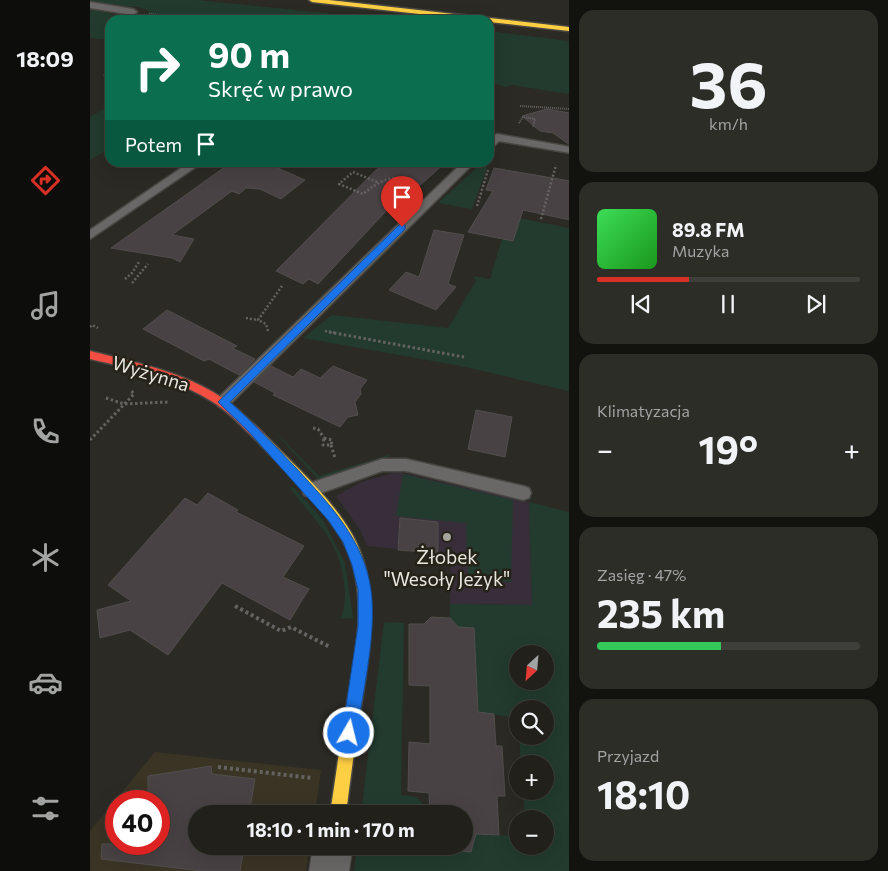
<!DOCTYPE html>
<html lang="pl">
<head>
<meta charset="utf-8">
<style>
  :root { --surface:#21201b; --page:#2d2d28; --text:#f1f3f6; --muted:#a2a3a3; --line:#3e3e3a; --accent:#d93025 }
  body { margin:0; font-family:Commissioner,sans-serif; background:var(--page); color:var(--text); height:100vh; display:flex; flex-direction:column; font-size:19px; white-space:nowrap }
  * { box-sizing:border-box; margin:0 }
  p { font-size:16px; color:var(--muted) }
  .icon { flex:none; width:28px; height:28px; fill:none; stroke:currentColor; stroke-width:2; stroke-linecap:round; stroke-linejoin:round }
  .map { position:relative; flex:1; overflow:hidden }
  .sheet { display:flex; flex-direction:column; gap:10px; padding:10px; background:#12120f; width:319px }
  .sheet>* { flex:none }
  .banner { position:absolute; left:15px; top:15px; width:389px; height:152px; border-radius:15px; box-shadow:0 5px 20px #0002,0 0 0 1px var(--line); background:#0b6e4f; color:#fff; overflow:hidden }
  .needle { width:32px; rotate:206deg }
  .fabs { position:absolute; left:419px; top:645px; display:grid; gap:10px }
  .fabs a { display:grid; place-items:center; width:45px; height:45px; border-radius:50%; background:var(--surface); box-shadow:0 5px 20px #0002,0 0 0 1px var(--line); font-size:25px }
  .speed { position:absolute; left:15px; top:790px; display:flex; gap:10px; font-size:25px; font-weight:700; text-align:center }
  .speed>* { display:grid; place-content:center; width:65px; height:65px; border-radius:50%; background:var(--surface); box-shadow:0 5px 20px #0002,0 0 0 1px var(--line); line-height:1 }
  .speed .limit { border:8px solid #d22; background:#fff; color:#111 }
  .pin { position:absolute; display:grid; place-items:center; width:42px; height:42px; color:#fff; margin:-51px -21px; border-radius:50% 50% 50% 0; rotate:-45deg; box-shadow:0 0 5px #0007 }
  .pin .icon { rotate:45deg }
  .me { position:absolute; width:55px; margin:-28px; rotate:8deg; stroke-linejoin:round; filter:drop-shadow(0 0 4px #0008) }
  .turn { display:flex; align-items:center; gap:18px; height:105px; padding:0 20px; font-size:22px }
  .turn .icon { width:65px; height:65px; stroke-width:2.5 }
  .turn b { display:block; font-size:35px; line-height:42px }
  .then { display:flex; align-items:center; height:48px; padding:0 20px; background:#0003; gap:10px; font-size:19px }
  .big { font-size:38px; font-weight:700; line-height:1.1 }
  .sheet .widget { flex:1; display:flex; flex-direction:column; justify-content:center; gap:8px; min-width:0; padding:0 18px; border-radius:15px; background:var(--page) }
  .sheet .dial { align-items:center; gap:0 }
  .dial b { font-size:65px; line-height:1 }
  .song { display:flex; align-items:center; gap:15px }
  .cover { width:60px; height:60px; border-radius:8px; background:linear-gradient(135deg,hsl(130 70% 55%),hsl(120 70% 35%)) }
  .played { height:5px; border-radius:2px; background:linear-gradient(90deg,var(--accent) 35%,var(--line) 35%) }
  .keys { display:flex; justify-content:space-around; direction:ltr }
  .heat { display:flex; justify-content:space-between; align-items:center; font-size:28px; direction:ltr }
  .charge { height:8px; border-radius:4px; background:linear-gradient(90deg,#34c759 47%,var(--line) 0) }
  .trip { position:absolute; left:98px; top:805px; width:285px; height:50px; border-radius:25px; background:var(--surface); box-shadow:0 5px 20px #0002,0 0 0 1px var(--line); font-weight:700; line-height:50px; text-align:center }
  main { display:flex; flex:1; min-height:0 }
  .tab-bar { display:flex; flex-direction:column; width:90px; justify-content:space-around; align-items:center; background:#0d0d0b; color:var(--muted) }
  .tab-bar .icon { width:35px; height:35px }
  .tab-bar .selected { color:var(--accent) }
  .tab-bar b { font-size:22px; color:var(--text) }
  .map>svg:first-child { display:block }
  .built { fill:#393424; fill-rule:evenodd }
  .education { fill:#372e3a }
  .green { fill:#223b2e; fill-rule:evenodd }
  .building { fill:#494245; stroke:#514e4d }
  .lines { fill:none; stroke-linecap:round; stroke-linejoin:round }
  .lane-casing { stroke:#494742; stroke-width:3 }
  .street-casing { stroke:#494742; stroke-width:2 }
  .slow-casing { stroke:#494742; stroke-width:3 }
  .jam-casing { stroke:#494742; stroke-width:3 }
  .path-far3 { stroke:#656361; stroke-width:2; stroke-dasharray:1 1; stroke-linecap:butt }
  .path-far2 { stroke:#656361; stroke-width:2.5; stroke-dasharray:2 2; stroke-linecap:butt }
  .path-far1 { stroke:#656361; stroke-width:3; stroke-dasharray:2.5 2.5; stroke-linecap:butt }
  .path { stroke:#656361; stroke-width:4; stroke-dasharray:3 3; stroke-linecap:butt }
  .lane { fill:#6a6866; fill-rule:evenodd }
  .street { fill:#6a6866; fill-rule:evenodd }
  .slow { fill:#ffcf43; fill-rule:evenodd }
  .jam { fill:#f24e42; fill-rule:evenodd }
  .route { fill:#1a73e8; stroke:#114b97 }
  .poi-dot { fill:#a6a49c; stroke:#252217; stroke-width:2 }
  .labels { text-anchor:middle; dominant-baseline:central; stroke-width:5; stroke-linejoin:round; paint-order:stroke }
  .street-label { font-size:19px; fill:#e7e5dd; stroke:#252217 }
  .poi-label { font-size:19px; fill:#e7e5dd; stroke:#252217 }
</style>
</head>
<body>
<main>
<nav class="tab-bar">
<b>18:09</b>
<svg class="icon selected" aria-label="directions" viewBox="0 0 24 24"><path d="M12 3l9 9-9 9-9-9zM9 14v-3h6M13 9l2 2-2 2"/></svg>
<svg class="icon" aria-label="music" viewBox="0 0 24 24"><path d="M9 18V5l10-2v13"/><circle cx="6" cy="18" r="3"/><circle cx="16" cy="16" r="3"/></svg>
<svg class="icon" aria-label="phone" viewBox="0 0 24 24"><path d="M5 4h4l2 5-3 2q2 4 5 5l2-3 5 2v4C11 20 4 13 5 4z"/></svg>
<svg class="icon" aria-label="climate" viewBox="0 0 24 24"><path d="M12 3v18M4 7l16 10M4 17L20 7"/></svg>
<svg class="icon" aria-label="car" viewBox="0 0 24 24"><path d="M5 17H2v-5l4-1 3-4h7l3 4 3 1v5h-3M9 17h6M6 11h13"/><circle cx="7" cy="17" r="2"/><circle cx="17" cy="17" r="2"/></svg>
<svg class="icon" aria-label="filters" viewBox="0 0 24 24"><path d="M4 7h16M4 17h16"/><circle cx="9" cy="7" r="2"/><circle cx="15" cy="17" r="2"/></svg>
</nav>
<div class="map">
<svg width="480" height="871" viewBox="0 0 480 871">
  <rect width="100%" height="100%" fill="#2c2a24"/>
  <path class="built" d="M65 752 231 770 225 814H106V846H220L216 871H0V831ZM26 801H69V844H26Z"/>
  <polygon class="education" points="307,472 439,502 442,605 360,604 361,554 277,546 269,528 246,496 271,482"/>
  <g class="green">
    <polygon points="0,0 107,0 302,20 47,20 58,15 59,11 49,7 0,3"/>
    <polygon points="0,8 22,14 26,18 33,20 20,20 20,40 0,38"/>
    <polygon points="399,31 479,41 479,94 422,85 416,87 399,82"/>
    <polygon points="20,105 20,148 0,160 0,117"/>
    <polygon points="399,162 382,209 348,203 392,163"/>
    <polygon points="419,216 479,228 479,391 371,366 213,338 242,315 358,328 386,281 384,276 400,279"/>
    <polygon points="179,426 229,476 299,455 301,456 231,479 227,478"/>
    <polygon points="313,474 423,500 421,582 378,577 376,523 306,516"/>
    <path d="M199 487 204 488 233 520 255 563 263 618 250 619C261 599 252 558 240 540 228 521 212 504 199 487Z"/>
    <path d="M439 502 479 512V871H264L267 846H357L359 850 380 852 386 834 427 836 428 846H455V819H435L433 791H455V764H431L429 736H455V709H428L427 718 388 712 384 629 368 627 360 618V604L442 605ZM428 654H455V681H428Z"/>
    <polygon points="294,622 314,623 311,795 327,797 340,814 271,814"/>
  </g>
  <g class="building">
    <polygon points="457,109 480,113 480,145 463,133 450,131 432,116"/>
    <polygon points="142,162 174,162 215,180 191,199 170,189 156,188 149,194 142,191 82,235 104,239 90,262 82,258 21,248"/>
    <polygon points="294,162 356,162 302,210 298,209 228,284 219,279 213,284 186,271"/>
    <polygon points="404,168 480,181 480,220 433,210 423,241 378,232 403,191 396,190"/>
    <polygon points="344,230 374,235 358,284 366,287 346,310 299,290 316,272 329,277"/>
    <polygon points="77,310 147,346 142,348 165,359 149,375 119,359 114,361 53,329"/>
    <polygon points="181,366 203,377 211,369 230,378 243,366 277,380 270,389 271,394 265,402 268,415 258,417 250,427 183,395 185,393 164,382"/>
    <polygon points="386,410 422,417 415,457 378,449"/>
    <polygon points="118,493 148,510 146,512 214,546 193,577 219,589 200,620 132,583 78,655 40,630 10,638 7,610 41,601 18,585 95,498 107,505"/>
    <polygon points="310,518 348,522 348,553 308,550"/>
    <polygon points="341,617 360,618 368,627 384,628 388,712 404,714 406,746 412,746 415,796 407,796 409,835 386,834 381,852 359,850 357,846 374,846 374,814 340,814 339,793 318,791 319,742 340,744 340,686 319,685 319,624 334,624"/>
    <polygon points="121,766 122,774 165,779 159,814 106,814 106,846 154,846 150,871 112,871 11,859 12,844 69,844 69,801 58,801 58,776"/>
  </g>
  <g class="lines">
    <defs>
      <g id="lane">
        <polygon points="0,2 43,9 47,12 43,15 0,8"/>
        <polygon points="407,134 480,147 480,153 409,141 403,147 399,148 399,139"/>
        <polygon points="100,162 113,162 0,239 0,230"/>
        <polygon points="373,162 385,162 138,406 133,408 128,406 126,402 128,398"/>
        <polygon points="292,459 316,459 433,486 439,488 441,493 439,498 433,500 316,471 292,471 220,497 214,495 212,490 214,485"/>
      </g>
      <polygon id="street" points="223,846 263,846 259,871 219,871"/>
      <g id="slow">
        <polygon points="219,0 239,0 480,27 480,31 399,22 399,20 383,20 222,2"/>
        <path d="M170 433 174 434C204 465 240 496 262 534 294 591 278 658 269 720 264 751 260 782 256 814H240C245 782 249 751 254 720 264 663 282 594 253 541 231 503 196 472 166 440L164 437 166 434Z"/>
      </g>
      <path id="jam" d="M0 351C56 365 115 376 157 418 163 424 171 429 176 437L174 440H166C153 428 141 414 126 404 88 379 44 369 0 359Z"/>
    </defs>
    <use href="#lane" class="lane-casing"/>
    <use href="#street" class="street-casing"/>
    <use href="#slow" class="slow-casing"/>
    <use href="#jam" class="jam-casing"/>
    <g class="path-far3">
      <polyline points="59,14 128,20"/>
      <polyline points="14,76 20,69"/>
      <polyline points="430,106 480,109"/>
      <polyline points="429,123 433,117 445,119 443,127"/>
    </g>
    <g class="path-far2">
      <path d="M287 182 263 172 249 184 273 194C290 180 308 170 328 186"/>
      <polyline points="387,206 398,170"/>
      <polyline points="451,219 466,165"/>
      <polyline points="35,279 42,273 49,262"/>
      <polyline points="42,283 58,264"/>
      <polyline points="156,318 168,320"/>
      <polyline points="0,327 2,325 8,328"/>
      <polyline points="178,331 176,324 168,320 192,286"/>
      <polyline points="235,331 246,333"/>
    </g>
    <g class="path-far1">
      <polyline points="239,332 374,357"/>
      <polyline points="16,398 34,404 78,402"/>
      <polyline points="223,428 228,429 234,438"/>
      <polygon points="234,438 242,440 241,445 233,445"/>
      <polyline points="0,440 44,394 40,389"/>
      <polyline points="241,445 245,458"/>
    </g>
    <g class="path">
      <polyline points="145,606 191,631 201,627 240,647"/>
      <polyline points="128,767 222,778"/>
    </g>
    <use href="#lane" class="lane"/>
    <use href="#street" class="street"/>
    <use href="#slow" class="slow"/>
    <use href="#jam" class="jam"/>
  </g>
  <path class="route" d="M312 224 315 225V229L140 402C164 423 185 446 207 469 240 505 274 540 281 590 287 632 273 690 267 733L265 738 259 740 254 738 252 733 268 626V590L262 565 253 542 238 520 158 431 128 402 309 225Z"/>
  <circle class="poi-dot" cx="357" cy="537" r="5"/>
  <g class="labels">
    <g class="street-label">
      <text transform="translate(61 373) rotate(17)">Wyżynna</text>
    </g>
    <g class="poi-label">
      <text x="357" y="556">Żłobek<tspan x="357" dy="22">"Wesoły Jeżyk"</tspan></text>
    </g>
  </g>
</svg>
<div class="fabs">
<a><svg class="needle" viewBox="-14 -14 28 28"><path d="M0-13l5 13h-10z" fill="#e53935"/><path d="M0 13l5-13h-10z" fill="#a2a3a3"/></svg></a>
<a><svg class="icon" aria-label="search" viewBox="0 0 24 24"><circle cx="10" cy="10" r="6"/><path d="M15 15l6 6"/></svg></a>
<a>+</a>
<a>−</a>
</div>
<div class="speed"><div class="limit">40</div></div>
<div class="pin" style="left:312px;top:227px;background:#d93025"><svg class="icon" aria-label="arrive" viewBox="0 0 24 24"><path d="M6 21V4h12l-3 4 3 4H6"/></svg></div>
<svg class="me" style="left:259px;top:733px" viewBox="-20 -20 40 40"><circle r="17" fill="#1a73e8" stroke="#fff" stroke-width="3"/><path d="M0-11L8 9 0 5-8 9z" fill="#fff"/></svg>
<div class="trip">18:10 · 1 min · 170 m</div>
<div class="banner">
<div class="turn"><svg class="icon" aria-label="right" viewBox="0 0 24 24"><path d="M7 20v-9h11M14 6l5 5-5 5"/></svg><div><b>90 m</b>Skręć w prawo</div></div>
<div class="then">Potem<svg class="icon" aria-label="arrive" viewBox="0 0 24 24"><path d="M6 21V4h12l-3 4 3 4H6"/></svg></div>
</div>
</div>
<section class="sheet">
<div class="widget dial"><b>36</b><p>km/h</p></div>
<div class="widget">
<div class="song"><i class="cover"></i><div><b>89.8 FM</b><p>Muzyka</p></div></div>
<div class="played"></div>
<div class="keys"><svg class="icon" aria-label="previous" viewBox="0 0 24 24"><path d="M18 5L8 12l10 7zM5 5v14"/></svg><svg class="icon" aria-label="pause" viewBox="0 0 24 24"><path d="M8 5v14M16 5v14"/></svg><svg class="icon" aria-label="next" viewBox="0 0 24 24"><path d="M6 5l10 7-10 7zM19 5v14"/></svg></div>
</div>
<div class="widget"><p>Klimatyzacja</p>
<div class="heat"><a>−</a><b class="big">19°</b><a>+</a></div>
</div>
<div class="widget"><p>Zasięg · 47%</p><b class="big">235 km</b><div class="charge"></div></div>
<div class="widget"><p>Przyjazd</p><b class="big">18:10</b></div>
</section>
</main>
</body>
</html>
